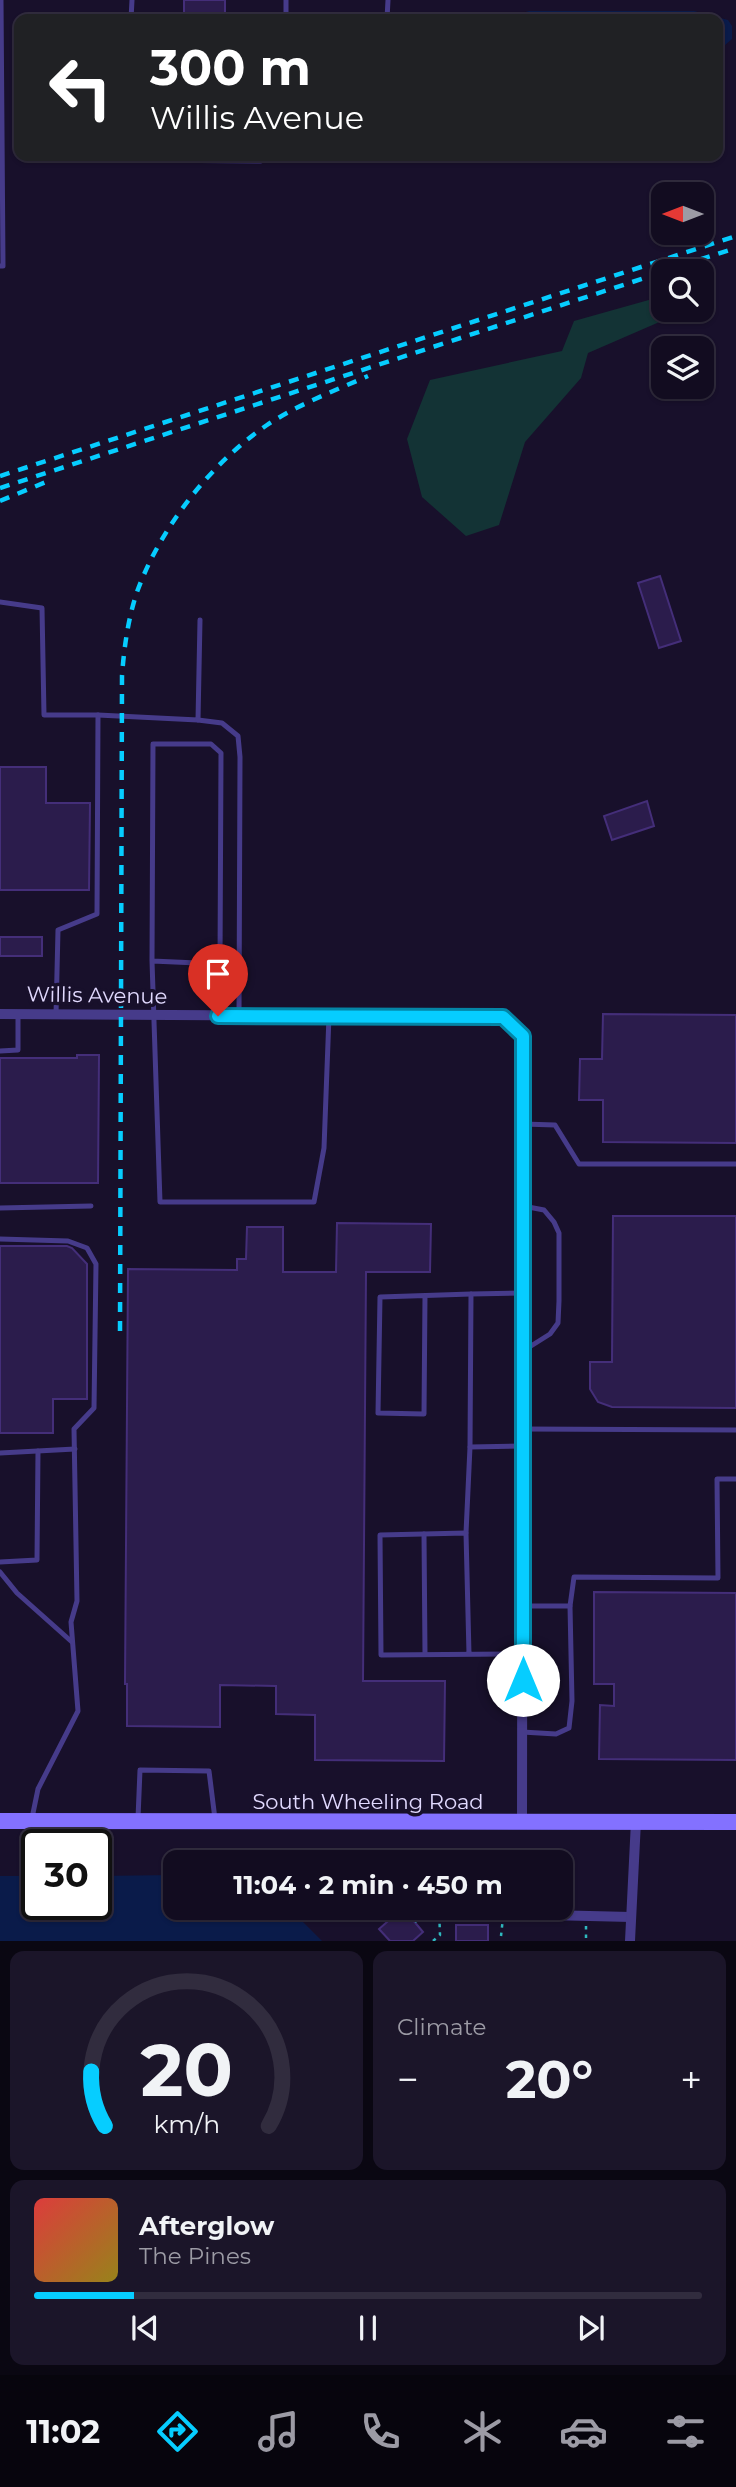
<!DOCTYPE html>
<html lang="en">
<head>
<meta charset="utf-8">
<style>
  :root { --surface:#120c20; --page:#1b1529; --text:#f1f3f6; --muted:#9c9ba5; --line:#312c3e; --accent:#06cdff }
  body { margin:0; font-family:Montserrat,sans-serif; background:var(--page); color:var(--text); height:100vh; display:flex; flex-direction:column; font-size:26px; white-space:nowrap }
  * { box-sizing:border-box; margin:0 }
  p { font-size:23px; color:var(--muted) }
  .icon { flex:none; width:38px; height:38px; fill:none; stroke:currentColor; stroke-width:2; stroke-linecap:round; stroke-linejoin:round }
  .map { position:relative; height:1941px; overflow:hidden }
  .panel { display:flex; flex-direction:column; gap:10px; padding:10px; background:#0a0712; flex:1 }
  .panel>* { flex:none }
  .banner { position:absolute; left:14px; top:14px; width:709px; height:147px; border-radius:14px; box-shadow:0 2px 5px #0004,0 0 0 2px var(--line); background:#202124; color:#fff; overflow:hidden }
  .needle { width:46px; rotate:270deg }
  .tools { position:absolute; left:651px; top:182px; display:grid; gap:14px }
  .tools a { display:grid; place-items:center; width:63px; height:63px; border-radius:14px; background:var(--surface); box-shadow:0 2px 5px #0004,0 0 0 2px var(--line); font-size:35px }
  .speed { position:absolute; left:21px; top:1829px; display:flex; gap:14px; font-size:35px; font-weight:700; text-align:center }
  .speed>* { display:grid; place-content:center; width:91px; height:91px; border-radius:50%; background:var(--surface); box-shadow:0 2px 5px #0004,0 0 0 2px var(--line); line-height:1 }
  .speed .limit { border:4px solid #111; border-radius:10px; background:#fff; color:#111 }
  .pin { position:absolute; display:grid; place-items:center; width:60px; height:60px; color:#fff; margin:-72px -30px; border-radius:50% 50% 50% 0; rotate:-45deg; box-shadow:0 0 7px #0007 }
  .pin .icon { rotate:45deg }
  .me { position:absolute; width:77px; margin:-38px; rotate:0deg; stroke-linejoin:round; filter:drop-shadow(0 0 5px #0008) }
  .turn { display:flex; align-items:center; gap:24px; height:147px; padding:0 21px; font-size:32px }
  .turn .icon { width:91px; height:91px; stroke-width:2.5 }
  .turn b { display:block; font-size:49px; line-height:60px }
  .big { font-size:52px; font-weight:700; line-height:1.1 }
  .panel .card { flex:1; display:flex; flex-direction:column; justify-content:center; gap:10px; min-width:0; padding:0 24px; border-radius:14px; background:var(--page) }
  .panel .dial { align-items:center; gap:0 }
  .dial svg { height:182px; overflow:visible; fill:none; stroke:var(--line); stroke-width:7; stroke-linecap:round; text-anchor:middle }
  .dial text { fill:var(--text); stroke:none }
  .song { display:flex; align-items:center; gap:21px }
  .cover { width:84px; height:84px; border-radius:10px; background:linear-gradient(135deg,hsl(0 70% 55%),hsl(50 70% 35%)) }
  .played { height:7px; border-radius:4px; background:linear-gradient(90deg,var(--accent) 15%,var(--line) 15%) }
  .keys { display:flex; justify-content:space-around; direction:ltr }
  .heat { display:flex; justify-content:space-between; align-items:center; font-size:38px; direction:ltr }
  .panel .tiles { flex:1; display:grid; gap:10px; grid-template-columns:1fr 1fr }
  .card:last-child { grid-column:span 2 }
  .trip { position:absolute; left:163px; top:1850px; width:410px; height:70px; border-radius:14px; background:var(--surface); box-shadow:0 2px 5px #0004,0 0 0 2px var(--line); font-weight:700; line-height:70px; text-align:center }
  .menu { display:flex; height:112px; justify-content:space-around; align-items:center; background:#07050d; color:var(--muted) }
  .menu .icon { width:49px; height:49px }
  .menu .on { color:var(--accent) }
  .menu b { font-size:32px; color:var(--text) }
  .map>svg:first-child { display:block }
  .green { fill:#133335 }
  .water { fill:#0a1b4a }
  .building { fill:#2b1c4c; stroke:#442e79; stroke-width:2 }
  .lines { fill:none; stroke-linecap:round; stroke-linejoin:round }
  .path { stroke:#2fb9bf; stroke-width:2.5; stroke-dasharray:3.5 5; stroke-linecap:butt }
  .service { stroke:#463b8a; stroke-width:5 }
  .minor { stroke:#463b8a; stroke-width:10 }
  .secondary { stroke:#8371ff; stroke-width:16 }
  .rail { stroke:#06cdff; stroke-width:4.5; stroke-dasharray:10 9; stroke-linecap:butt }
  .route-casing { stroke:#0485a6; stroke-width:18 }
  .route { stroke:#06cdff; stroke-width:12 }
  .labels { text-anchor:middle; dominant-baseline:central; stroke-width:7; stroke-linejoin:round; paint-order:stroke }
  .street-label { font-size:21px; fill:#e2daff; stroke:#18102b }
</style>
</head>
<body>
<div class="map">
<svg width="736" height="1941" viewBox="0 0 736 1941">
  <rect width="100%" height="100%" fill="#18102b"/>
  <polygon class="green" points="663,296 663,310 687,310 588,353 581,378 525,442 499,525 466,536 422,497 407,439 430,380 562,351 574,321"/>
  <g class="water">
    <polygon points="529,11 694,11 728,20 732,26 732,39 718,51 718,19 503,19"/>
    <polygon points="175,1875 175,1908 280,1908 296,1915 322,1941 0,1941 0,1876 37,1876 37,1904 96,1904 96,1876"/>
  </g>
  <g class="building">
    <rect x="184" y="0" width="41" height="19"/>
    <polygon points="660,576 681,641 659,648 638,583"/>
    <polygon points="0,767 46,767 46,803 90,803 89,890 0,890"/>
    <polygon points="647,801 654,826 612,840 604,816"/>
    <rect x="0" y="937" width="42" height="19"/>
    <polygon points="603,1014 736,1015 736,1143 603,1142 603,1100 579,1100 580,1059 602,1059"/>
    <polygon points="77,1055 99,1055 98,1183 0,1183 0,1058 77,1058"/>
    <polygon points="613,1216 736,1216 736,1408 612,1407 598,1402 590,1389 590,1362 612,1362"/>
    <polygon points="337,1223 431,1224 430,1272 366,1272 363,1681 445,1681 444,1761 315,1760 315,1715 276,1714 276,1686 220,1685 220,1727 127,1726 127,1684 125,1684 128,1269 237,1270 237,1259 246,1259 247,1227 283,1227 283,1272 336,1272"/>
    <polygon points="0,1246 67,1246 72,1248 87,1264 87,1399 53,1399 53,1433 0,1433"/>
    <polygon points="594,1592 736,1593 736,1760 599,1759 600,1705 614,1706 614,1684 594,1684"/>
    <polygon points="403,1908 423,1932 413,1941 390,1941 379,1929"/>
    <rect x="456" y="1925" width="32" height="16"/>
  </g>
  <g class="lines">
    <g class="path">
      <polyline points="473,1908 473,1925"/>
      <polyline points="415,1922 420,1917 420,1908"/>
      <polyline points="586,1926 586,1941"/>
      <polyline points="501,1936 504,1908"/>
      <polyline points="433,1941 440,1935 439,1908"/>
    </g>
    <g class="service">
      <polyline points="131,19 132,0"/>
      <polyline points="286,19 286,0"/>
      <polyline points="387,19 388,0"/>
      <polyline points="142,156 144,160 261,161 268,156"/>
      <polyline points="0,266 3,266 1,0"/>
      <polyline points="0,602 42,608 44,715 98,715 97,914 58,930 56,1014"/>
      <polyline points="98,715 198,720 200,620"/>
      <polyline points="198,720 222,723 238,736 240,757 239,1016"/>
      <polyline points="152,961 220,964 221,753 211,744 153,744 152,961 160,1202 314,1202 324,1148 329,1016"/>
      <polyline points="0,1051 18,1050 18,1014"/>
      <polyline points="523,1124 555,1125 579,1164 736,1164"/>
      <polyline points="0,1208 91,1206"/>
      <polyline points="0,1239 68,1241 87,1248 96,1264 94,1408 74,1429 77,1601 71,1622 78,1711 38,1789 32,1818"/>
      <polyline points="425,1296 424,1414 378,1413 380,1297 471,1294"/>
      <polyline points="523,1351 550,1334 558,1323 559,1301 559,1233 554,1222 544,1210 523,1206"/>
      <polyline points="523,1429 736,1430"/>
      <polyline points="470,1447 471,1294 523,1293"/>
      <polyline points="0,1453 75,1449"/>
      <polyline points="466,1533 470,1447 523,1446"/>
      <polyline points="424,1534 425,1654"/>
      <polyline points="0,1562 37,1560 38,1451"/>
      <polyline points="0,1572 17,1593 72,1642"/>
      <polyline points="570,1606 574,1577 718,1578 717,1479 736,1479"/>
      <polyline points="469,1654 466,1533 380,1535 381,1655 523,1654"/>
      <polyline points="522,1732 556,1734 569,1728 572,1701 570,1606 523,1606"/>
      <polyline points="138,1818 140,1770 209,1771 215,1819"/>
    </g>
    <g class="minor">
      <polyline points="0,1014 503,1017 523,1036 522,1822"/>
      <polyline points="525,1908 548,1915 631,1917"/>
      <polyline points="630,1941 636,1821"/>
    </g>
    <polyline class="secondary" points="0,1821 736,1822"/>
    <g class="rail">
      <polyline points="664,271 736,248"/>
      <polyline points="0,476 736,236"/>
      <polyline points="0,488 663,272"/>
      <polyline points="0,501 46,482"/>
      <path d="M120 1331 122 676C124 648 128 619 137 592 160 528 211 463 267 425 299 404 334 391 368 376"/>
    </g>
  </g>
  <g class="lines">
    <defs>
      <polyline id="route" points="218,1016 503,1017 523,1036 523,1680"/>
    </defs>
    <use href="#route" class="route-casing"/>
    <use href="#route" class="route"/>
  </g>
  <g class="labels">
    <g class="street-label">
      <text transform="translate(97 995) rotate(1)">Willis Avenue</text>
      <text x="368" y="1801">South Wheeling Road</text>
    </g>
  </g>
</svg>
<div class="tools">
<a><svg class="needle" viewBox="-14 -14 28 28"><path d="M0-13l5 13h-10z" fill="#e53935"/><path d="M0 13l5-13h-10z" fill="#9c9ba5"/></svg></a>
<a><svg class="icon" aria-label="search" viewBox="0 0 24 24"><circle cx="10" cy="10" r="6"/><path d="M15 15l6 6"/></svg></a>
<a><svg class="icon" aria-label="layers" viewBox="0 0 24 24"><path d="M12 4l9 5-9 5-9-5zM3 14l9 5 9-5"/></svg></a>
</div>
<div class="speed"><div class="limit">30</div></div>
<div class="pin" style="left:218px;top:1016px;background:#d93025"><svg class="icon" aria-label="arrive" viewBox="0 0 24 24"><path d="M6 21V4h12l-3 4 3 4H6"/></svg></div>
<svg class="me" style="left:523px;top:1680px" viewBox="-20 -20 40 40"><circle r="19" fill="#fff"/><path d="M0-13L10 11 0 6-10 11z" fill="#06cdff"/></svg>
<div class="trip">11:04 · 2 min · 450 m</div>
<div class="banner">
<div class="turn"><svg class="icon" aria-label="left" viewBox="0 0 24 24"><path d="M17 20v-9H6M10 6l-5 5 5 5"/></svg><div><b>300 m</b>Willis Avenue</div></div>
</div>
</div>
<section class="panel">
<div class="tiles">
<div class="card dial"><svg viewBox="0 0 100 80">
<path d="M14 69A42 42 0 1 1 86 69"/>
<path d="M14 69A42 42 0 0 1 8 45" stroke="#06cdff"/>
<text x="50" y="56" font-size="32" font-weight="700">20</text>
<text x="50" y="72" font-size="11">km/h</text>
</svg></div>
<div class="card"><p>Climate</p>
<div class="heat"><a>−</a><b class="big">20°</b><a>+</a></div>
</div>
<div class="card">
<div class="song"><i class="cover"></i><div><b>Afterglow</b><p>The Pines</p></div></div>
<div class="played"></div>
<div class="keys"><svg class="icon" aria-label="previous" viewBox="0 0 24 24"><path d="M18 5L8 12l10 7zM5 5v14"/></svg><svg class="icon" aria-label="pause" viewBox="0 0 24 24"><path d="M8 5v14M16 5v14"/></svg><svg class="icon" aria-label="next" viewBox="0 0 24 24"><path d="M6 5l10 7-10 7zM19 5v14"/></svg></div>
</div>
</div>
</section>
<nav class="menu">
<b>11:02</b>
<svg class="icon on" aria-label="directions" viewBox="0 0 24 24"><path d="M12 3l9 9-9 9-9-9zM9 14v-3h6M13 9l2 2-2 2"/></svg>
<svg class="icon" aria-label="music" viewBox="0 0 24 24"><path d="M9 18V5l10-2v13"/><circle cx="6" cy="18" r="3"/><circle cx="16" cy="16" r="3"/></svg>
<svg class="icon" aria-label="phone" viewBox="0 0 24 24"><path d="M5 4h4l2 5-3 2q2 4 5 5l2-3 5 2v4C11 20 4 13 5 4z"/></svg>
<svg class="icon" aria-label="climate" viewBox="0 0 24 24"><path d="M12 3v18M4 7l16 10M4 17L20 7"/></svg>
<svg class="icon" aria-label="car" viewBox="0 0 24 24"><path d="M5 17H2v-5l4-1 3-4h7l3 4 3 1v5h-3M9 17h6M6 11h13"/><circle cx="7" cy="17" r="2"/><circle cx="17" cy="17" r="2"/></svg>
<svg class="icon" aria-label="filters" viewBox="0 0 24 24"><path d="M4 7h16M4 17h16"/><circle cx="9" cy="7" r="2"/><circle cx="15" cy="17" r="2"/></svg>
</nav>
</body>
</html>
